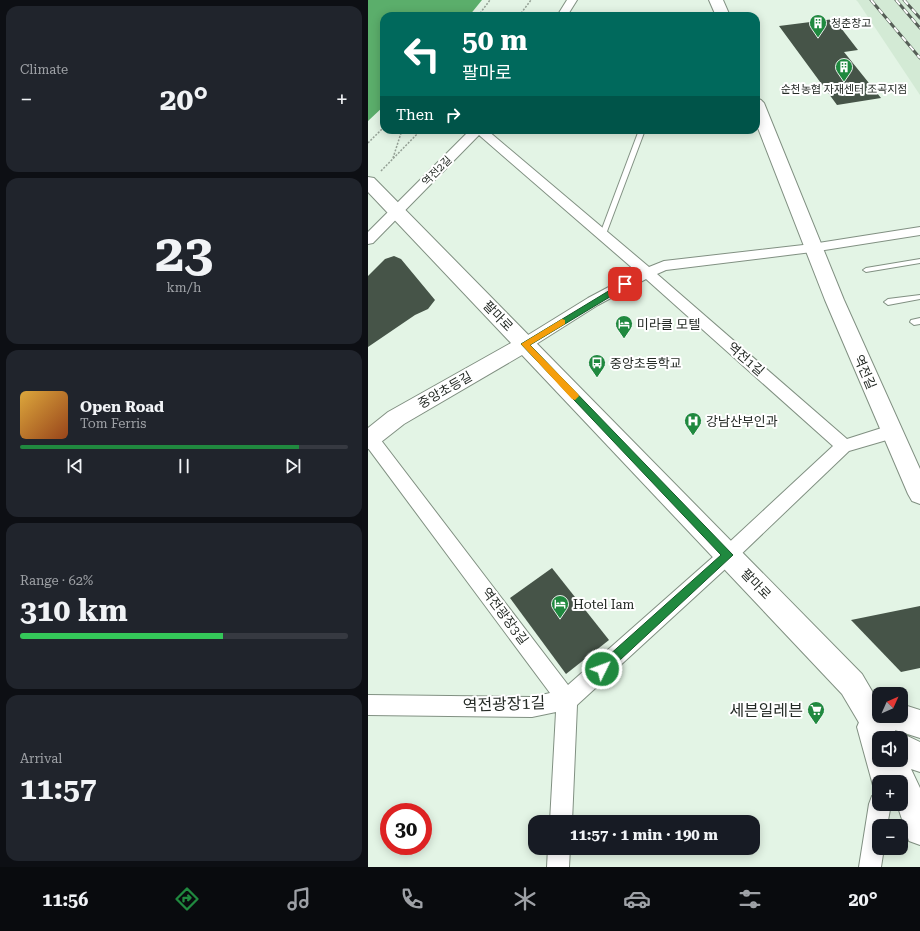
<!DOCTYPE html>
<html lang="en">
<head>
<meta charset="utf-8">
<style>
  :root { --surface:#171b24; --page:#20242c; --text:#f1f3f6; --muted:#9ea1a6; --line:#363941; --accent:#20893f }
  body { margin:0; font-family:"Roboto Serif","Noto Sans KR",serif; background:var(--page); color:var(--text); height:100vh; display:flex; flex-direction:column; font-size:15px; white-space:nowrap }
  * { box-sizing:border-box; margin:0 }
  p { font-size:13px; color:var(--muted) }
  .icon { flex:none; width:22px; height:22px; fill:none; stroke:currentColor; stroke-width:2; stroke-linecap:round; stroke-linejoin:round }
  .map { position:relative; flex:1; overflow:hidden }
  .panel { display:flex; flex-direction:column; gap:6px; padding:6px; background:#0d0f14; width:368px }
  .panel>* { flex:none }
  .top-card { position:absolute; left:12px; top:12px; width:380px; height:122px; border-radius:12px; box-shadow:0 2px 10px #0003; background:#00695c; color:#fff; overflow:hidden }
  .needle { width:26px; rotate:45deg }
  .controls { position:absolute; left:504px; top:687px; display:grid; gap:8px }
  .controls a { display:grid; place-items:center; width:36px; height:36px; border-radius:8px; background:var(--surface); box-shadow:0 2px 10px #0003; font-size:20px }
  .speed { position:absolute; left:12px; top:803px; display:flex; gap:8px; font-size:20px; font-weight:700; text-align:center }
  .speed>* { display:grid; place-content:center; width:52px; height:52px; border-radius:50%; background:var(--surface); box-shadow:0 2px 10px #0003; line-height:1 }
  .speed .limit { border:6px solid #d22; background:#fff; color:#111 }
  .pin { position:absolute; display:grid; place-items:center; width:34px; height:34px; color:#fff; margin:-17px; border-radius:8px; box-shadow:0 2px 6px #0006 }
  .me { position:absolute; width:44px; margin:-22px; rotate:48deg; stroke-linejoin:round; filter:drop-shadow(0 0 3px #0008) }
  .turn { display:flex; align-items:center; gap:14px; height:84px; padding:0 16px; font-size:18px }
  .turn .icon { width:52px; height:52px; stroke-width:2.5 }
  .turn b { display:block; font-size:28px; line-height:34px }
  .then { display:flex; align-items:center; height:38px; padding:0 16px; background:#0003; gap:8px; font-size:15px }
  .big { font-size:30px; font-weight:700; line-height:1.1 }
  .panel .card { flex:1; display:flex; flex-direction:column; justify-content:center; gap:6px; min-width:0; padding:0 14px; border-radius:12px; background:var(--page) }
  .panel .dial { align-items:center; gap:0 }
  .dial b { font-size:52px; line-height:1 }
  .song { display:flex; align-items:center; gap:12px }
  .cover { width:48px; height:48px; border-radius:6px; background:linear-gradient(135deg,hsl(40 70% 55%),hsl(20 70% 35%)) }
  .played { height:4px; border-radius:2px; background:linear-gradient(90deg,var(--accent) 85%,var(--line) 85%) }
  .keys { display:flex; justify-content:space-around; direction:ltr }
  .heat { display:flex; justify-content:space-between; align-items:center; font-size:22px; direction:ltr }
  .charge { height:6px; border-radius:3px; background:linear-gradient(90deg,#34c759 62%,var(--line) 0) }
  .trip { position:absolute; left:160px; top:815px; width:232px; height:40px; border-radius:12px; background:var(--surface); box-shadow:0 2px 10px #0003; font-weight:700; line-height:40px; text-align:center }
  .tab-bar { display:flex; height:64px; justify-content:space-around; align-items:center; background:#090b0e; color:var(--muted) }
  .tab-bar .icon { width:28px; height:28px }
  .tab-bar .on { color:var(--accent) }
  .tab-bar b { font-size:18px; color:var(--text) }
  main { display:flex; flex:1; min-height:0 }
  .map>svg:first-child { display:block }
  .built { fill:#d3ead5 }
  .water { fill:#5bae6b }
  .building { fill:#465448 }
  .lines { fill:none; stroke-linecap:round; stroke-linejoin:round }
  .lane-casing { stroke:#819082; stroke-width:2 }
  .street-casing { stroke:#819082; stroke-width:2 }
  .secondary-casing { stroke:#819082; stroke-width:2 }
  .path { stroke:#94a095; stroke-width:1.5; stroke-dasharray:2 1.5; stroke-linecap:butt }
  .lane { fill:#fff; fill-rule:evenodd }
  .street { fill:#fff; fill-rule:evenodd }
  .secondary { fill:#fff; fill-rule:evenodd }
  .rail-casing { stroke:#565f57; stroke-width:3 }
  .rail { stroke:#fff; stroke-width:2; stroke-dasharray:6; stroke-linecap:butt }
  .route { fill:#20893f; stroke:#155929 }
  .slow { fill:#f59e0b }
  .labels { text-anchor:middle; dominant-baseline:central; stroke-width:4; stroke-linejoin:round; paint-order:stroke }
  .far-poi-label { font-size:11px; fill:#242a25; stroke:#fff; text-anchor:start }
  .far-street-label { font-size:11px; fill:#242a25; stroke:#fff }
  .street-label { font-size:13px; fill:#242a25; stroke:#fff }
  .poi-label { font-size:13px; fill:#242a25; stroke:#fff; text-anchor:start }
  .near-street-label { font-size:16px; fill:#242a25; stroke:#fff }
  .near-poi-label { font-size:16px; fill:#242a25; stroke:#fff; text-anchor:end }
</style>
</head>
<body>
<main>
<section class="panel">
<div class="card"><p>Climate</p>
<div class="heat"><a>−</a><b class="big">20°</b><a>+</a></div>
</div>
<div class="card dial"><b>23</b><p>km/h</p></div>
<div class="card">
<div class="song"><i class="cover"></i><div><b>Open Road</b><p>Tom Ferris</p></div></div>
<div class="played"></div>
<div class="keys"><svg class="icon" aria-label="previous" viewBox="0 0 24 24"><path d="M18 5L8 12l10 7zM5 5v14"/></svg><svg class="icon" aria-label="pause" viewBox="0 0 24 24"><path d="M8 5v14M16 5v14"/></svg><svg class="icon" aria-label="next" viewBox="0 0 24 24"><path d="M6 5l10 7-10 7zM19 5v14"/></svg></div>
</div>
<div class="card"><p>Range · 62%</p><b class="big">310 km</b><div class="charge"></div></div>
<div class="card"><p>Arrival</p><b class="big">11:57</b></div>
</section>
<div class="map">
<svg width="552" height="867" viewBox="0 0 552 867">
  <rect width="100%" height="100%" fill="#e3f4e5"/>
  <polygon class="built" points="488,0 552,0 552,95 490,2"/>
  <polygon class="water" points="0,0 114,0 101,16 16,16 16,106 0,121"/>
  <g class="building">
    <polygon points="466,19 490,50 476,52 513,98 469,105 411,26"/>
    <polygon points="26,256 33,259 67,300 60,309 47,315 0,347 0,276 17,259"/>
    <polygon points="184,568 241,640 198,674 142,598"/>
    <polygon points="552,606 552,668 533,672 483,620"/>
  </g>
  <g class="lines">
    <defs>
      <g id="lane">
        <polygon points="271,130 277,130 238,234 237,236 233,236 232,234"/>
        <polygon points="288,130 350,130 347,132 286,133 285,132"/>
        <polygon points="552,259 552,263 498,272 495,270 498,268"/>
        <polygon points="552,295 552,299 520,305 516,302 520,299"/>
        <polygon points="552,318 552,324 546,325 542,322 543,320"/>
      </g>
      <g id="street">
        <polygon points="199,0 209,0 199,16 189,16"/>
        <polygon points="102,130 119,130 281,267 296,261 444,244 552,227 552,235 444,252 298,270 289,274 479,439 523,425 529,427 531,432 529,437 481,451 366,561 209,705 204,822 182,822 188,712 164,717 0,715 0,695 164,697 182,693 0,448 0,429 6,431 200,685 354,549 465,446 278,279 230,305 162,348 157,350 152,348 150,344 152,340 220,298 269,272 111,135 5,243 0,244 0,232"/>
        <polygon points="499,717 506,720 513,738 511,738 511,760 520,760 524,782 511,782 511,792 506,789 489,727 492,720"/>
        <polygon points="511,794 511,804 523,804 519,826 511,826 511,848 516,848 513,867 491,867 501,804 504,796"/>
        <polygon points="180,848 202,848 201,867 179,867"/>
      </g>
      <g id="secondary">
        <polygon points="341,0 355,0 362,16 348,16"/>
        <polygon points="388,98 393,100 396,103 476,300 552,469 552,504 544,501 540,494 457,300 388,123"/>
        <polygon points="0,177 6,178 494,674 511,703 511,716 533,716 533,704 552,710 552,738 527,730 529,735 533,733 552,742 552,772 543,769 552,788 552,845 541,841 529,804 533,804 533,782 520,782 511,760 533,760 533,738 511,738 511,750 506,748 474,694 154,355 36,424 8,446 0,449 0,428 20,412 143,343 0,192"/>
      </g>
    </defs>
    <use href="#lane" class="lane-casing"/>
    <use href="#street" class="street-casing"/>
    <use href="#secondary" class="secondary-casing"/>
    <g class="path">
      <polyline points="110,16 122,0"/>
      <polyline points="151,16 163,0"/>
      <polyline points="0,143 16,127"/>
      <polyline points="25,158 34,130"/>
      <polyline points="13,171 53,130"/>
    </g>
    <use href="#lane" class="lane"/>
    <use href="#street" class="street"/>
    <use href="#secondary" class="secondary"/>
    <defs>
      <g id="rail">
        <polyline points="503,0 552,58"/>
        <polyline points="528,0 552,28"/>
        <polyline points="536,0 552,18"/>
      </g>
    </defs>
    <use href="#rail" class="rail-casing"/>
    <use href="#rail" class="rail"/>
  </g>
  <polygon class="route" points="257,281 261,284 260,286 162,345 365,555 238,673 234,674 230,673 228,669 230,665 353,555 153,344"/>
  <polygon class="slow" points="194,319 197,320 197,324 162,345 210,394 211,396 207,400 204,399 153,344"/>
  <defs>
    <symbol id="building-pin" viewBox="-11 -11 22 30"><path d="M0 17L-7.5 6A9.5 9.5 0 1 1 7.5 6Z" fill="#20893f" stroke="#fff"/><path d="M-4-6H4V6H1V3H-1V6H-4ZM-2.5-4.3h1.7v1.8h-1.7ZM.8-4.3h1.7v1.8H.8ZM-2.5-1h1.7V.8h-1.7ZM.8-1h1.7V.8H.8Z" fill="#fff"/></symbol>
    <symbol id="hotel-pin" viewBox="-11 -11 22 30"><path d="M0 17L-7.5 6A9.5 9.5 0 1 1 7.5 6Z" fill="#20893f" stroke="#fff"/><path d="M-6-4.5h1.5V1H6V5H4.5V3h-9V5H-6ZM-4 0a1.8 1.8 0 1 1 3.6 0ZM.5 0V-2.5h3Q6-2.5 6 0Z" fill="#fff"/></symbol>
    <symbol id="bus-pin" viewBox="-11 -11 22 30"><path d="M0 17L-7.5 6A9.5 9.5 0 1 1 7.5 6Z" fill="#20893f" stroke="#fff"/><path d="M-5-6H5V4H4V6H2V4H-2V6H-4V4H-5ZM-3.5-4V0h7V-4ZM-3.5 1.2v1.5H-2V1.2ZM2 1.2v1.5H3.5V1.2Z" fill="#fff"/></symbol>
    <symbol id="hospital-pin" viewBox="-11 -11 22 30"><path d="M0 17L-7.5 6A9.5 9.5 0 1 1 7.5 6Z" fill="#20893f" stroke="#fff"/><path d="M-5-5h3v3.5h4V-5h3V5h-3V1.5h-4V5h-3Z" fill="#fff"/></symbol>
    <symbol id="supermarket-pin" viewBox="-11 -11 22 30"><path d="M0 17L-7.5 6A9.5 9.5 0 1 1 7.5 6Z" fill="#20893f" stroke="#fff"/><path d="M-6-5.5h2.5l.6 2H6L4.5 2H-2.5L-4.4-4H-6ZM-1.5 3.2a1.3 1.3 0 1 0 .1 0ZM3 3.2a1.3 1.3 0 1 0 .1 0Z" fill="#fff"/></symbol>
  </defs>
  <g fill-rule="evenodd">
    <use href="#building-pin" x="440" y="13" width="20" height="27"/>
    <use href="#building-pin" x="466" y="57" width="20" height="27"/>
    <use href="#hotel-pin" x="246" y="314" width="20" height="27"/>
    <use href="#bus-pin" x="219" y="353" width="20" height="27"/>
    <use href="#hospital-pin" x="315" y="411" width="20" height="27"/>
    <use href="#hotel-pin" x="182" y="594" width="20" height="27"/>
    <use href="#supermarket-pin" x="438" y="700" width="20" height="27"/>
  </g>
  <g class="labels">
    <g class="far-poi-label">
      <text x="463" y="23">청춘창고</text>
      <text x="476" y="89" text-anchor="middle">순천농협 자재센터 조곡지점</text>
    </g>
    <g class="far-street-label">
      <text transform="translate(69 171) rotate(-45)">역전2길</text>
    </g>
    <g class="street-label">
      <text transform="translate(130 316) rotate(46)">팔마로</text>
      <text transform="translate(378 359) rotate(41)">역전1길</text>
      <text transform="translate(497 372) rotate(67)">역전길</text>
      <text transform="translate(77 390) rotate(-30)">중앙초등길</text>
      <text transform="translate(388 584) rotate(46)">팔마로</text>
      <text transform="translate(137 616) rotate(53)">역전광장3길</text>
    </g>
    <g class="poi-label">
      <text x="269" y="324">미라클 모텔</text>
      <text x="242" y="363">중앙초등학교</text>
      <text x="338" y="421">강남산부인과</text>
      <text x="205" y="604">Hotel Iam</text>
    </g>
    <g class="near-street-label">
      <text transform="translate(136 704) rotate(-2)">역전광장1길</text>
    </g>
    <g class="near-poi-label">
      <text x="435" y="710">세븐일레븐</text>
    </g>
  </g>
</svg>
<div class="controls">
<a><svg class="needle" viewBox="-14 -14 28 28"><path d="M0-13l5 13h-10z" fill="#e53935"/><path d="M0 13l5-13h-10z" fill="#9ea1a6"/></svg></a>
<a><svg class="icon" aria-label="sound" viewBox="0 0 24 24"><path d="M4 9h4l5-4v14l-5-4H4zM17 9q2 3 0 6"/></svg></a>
<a>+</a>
<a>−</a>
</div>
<div class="speed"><div class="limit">30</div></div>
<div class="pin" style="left:257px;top:284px;background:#d93025"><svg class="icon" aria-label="arrive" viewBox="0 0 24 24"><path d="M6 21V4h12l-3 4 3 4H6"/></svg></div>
<svg class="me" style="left:234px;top:669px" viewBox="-20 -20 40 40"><circle r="17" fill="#20893f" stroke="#fff" stroke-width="3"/><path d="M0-11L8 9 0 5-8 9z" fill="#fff"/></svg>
<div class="trip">11:57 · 1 min · 190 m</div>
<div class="top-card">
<div class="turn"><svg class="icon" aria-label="left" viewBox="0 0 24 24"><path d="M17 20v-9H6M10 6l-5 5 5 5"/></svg><div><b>50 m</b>팔마로</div></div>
<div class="then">Then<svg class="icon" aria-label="right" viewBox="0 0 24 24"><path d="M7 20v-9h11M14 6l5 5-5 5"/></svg></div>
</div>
</div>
</main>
<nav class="tab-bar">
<b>11:56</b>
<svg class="icon on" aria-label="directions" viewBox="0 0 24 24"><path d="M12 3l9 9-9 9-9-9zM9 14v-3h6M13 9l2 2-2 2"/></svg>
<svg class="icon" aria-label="music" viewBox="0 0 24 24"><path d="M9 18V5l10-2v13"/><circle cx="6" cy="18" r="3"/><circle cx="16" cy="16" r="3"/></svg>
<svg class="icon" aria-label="phone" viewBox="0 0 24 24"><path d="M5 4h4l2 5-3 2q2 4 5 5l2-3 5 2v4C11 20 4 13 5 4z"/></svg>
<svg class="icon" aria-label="climate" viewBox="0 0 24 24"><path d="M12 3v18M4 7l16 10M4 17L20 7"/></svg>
<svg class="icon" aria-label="car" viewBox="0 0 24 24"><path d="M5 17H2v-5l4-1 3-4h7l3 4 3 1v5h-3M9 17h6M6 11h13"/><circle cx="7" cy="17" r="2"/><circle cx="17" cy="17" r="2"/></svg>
<svg class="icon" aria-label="filters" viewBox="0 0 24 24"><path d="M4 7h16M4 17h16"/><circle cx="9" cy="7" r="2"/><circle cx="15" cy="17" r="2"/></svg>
<b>20°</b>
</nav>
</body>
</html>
